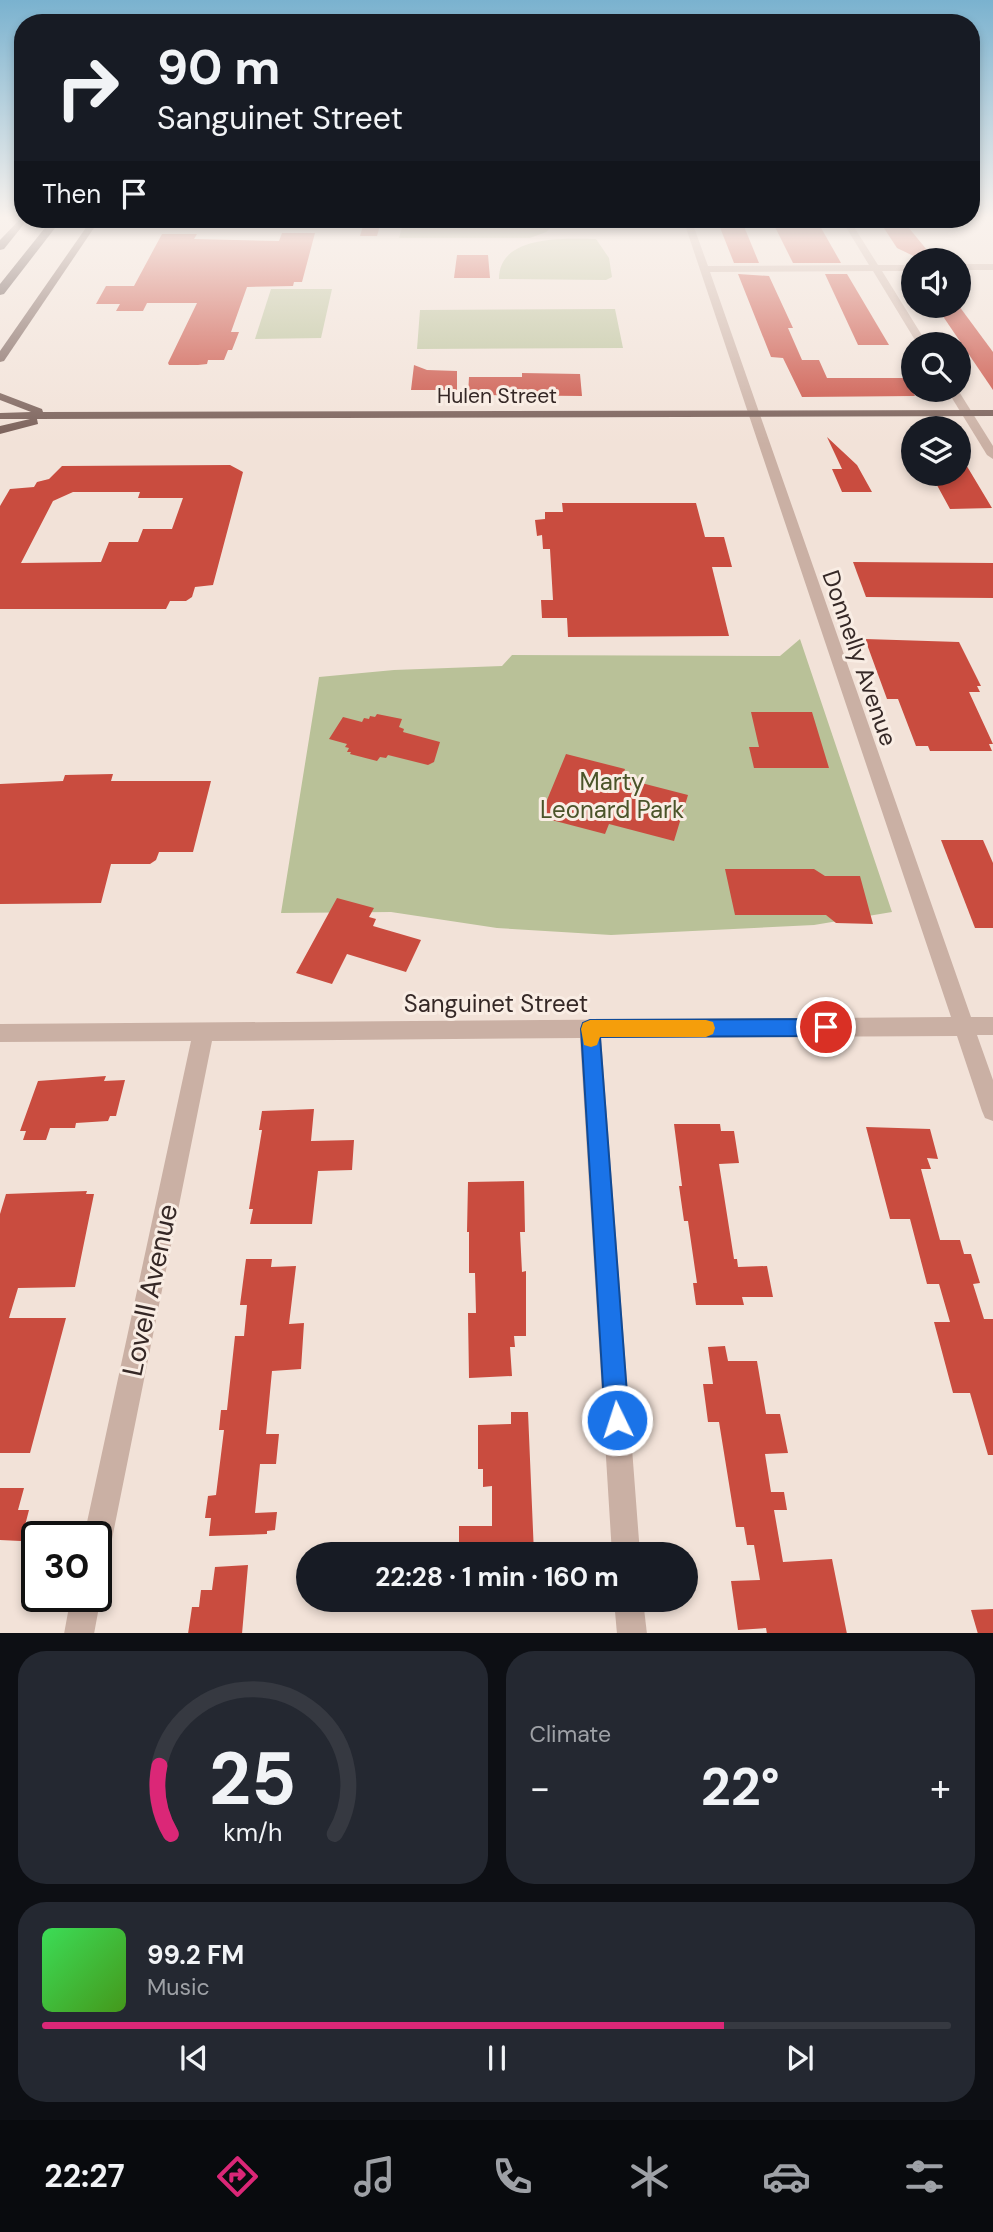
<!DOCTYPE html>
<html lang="en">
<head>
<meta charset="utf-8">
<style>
  :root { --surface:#171b24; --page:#242831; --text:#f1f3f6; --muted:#9ea1a6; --line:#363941; --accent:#db2777 }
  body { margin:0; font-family:"DM Sans",sans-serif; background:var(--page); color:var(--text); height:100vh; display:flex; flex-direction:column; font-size:26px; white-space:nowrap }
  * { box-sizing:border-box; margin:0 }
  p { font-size:23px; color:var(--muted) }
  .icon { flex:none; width:38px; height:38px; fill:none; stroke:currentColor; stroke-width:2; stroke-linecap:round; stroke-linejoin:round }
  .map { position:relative; height:1633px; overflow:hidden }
  .drawer { display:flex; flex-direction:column; gap:18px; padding:18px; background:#0d0f14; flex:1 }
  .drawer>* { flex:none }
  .hud { position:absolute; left:14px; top:14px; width:966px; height:214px; border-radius:28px; box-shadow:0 4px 10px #0003; background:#171b24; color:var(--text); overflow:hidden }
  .buttons { position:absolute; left:901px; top:248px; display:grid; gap:14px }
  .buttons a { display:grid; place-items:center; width:70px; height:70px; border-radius:50%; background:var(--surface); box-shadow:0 4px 10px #0003; font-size:35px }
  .speed { position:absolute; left:21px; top:1521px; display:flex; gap:14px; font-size:35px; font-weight:700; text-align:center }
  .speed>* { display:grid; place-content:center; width:91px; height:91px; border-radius:50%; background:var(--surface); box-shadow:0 4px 10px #0003; line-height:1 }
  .speed .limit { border:4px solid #111; border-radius:10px; background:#fff; color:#111 }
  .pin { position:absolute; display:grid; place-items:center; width:60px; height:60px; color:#fff; margin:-30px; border:4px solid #fff; border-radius:50%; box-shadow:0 2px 7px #0007 }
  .me { position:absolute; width:77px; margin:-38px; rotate:356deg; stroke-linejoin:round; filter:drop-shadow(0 0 5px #0008) }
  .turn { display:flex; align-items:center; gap:24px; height:147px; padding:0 28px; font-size:32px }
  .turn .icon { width:91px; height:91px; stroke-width:2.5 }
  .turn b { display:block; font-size:49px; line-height:60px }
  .then { display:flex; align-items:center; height:66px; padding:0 28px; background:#0003; gap:14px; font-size:26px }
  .big { font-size:52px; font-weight:700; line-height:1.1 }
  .drawer .widget { flex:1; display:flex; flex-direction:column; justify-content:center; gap:10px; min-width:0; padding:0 24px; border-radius:28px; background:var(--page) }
  .drawer .dial { align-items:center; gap:0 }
  .dial svg { height:182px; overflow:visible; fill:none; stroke:var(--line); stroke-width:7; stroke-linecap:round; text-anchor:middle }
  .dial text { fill:var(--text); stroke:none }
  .song { display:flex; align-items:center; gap:21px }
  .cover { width:84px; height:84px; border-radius:10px; background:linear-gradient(135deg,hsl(130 70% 55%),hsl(100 70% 35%)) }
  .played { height:7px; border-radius:4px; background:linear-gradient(90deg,var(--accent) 75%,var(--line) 75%) }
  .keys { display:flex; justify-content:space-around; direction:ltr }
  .heat { display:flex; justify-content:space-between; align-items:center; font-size:38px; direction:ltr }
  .drawer .tiles { flex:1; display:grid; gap:18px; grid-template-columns:1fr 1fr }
  .widget:last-child { grid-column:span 2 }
  .trip { position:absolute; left:296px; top:1542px; width:402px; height:70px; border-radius:35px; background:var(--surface); box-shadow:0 4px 10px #0003; font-weight:700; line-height:70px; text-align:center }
  .dock { display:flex; height:112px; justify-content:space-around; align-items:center; background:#090b0e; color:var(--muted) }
  .dock .icon { width:49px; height:49px }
  .dock .current { color:var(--accent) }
  .dock b { font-size:32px; color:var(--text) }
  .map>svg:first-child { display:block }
  .green { fill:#b9c198 }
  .building { fill:#c94c3f; fill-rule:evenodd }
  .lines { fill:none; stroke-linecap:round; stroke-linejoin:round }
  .minor { fill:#cab0a4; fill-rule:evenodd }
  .major { fill:#775d56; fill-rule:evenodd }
  .highway { fill:#56413d; fill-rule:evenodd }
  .route { fill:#1a73e8; stroke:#114b97; stroke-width:2 }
  .slow { fill:#f59e0b }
  .labels { text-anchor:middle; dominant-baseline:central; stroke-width:6; stroke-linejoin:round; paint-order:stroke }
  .far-street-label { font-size:21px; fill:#352826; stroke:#f9ede4 }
  .street-label { font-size:24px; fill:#352826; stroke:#f9ede4 }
  .park-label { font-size:24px; fill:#4a5429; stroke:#f9ede4 }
  .near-street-label { font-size:28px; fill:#352826; stroke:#f9ede4 }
</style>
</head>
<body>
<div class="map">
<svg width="993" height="1634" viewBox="0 0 993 1634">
  <rect width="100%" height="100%" fill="#f2e2d8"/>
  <g class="green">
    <polygon points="238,219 312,219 310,225 235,225"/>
    <polygon points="397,219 560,219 546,232 530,238 399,238 402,227"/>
    <path d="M596 239 609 258 612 277 606 280 499 279C499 234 566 239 596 239Z"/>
    <polygon points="271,289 332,289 321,338 255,339"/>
    <polygon points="615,309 623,348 417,349 420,310"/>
    <polygon points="800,639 892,912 814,925 611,935 497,928 391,912 281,913 319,677 394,670 502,666 512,655 780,656"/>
  </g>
  <g class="building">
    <polygon points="365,219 382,219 377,236 360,236"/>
    <polygon points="741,219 759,263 734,263 717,220"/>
    <polygon points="797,219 816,219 841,263 793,263 772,221"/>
    <polygon points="880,222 904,222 936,261 924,261 897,248"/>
    <polygon points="282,233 315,233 302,282 294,282 293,286 247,287 231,332 239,332 232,350 228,350 224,360 208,360 207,364 198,365 169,365 168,363 197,303 147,303 143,311 116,311 120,304 96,304 106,286 134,286 162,234 197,234 194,239 279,241"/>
    <polygon points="457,255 488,255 490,278 454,278"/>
    <polygon points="738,274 769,276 793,328 788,328 802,360 819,360 827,378 905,378 915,396 802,397 783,358 771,357"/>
    <polygon points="825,274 847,274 889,345 858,345"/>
    <polygon points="936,306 959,306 993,352 993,390"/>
    <polygon points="414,365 427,370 457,371 457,390 411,390"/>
    <polygon points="522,373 580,374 582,396 468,395 469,377 522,377"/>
    <polygon points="827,437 857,465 872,492 842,492 832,469 842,469"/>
    <polygon points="959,453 992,508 950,509 932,476 959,474"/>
    <path d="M230 465 243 472 213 585 195 587 192 597 186 601H170L166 609H0V506L10 489 34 487 37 482 49 479 62 466ZM73 492H140L138 498H183L172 529H143L138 542H109L101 562 21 563 53 501Z"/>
    <polygon points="562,503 696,503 705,537 724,537 732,567 712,567 729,636 568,637 567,618 542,618 541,600 553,600 550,549 543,549 542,535 537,536 535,520 545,519 545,512 563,512"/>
    <polygon points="853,562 993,563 993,598 866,597"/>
    <polygon points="865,639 959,642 981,686 977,686 980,692 969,692 993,744 989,744 992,751 930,751 928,746 916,746 898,699 887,699"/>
    <polygon points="751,712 812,712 829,768 754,768 749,747 759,747"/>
    <polygon points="377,714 402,719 399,727 404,729 403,732 440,742 434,762 428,765 388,755 386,758 380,757 377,761 350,754 351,752 347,752 349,748 345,747 347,744 329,739 343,717 362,722 364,718 369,719 370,716 375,717"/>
    <polygon points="566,754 625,769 622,778 688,795 674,841 609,824 605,834 540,817"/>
    <polygon points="113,774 111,781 211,781 193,852 159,852 156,860 150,864 111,864 101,903 0,904 0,784 63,781 65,775"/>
    <polygon points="941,840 983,840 993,863 993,928 975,928"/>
    <polygon points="725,869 814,869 825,876 860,876 873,924 836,923 826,915 735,915"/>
    <polygon points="337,898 374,908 369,917 376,919 373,926 421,940 406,972 347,954 332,984 296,973"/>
    <polygon points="106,1076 104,1081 125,1080 116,1116 110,1116 108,1121 76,1123 75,1128 50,1128 46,1140 23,1140 26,1131 20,1131 38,1081"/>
    <polygon points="314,1109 311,1141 354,1140 352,1170 318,1171 312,1224 250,1224 253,1209 249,1209 262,1130 259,1130 262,1111"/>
    <polygon points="674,1124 720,1124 721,1131 734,1131 739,1163 719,1164 734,1259 737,1259 738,1267 767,1266 773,1297 742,1297 744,1305 696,1305 693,1283 697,1283 688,1221 684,1221 679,1186 682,1186"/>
    <polygon points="866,1127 930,1129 938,1159 927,1158 931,1169 921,1169 940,1240 960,1240 964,1254 971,1254 980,1283 973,1284 984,1319 993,1319 993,1455 988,1455 970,1393 953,1393 934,1322 950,1322 939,1284 927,1284 910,1219 890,1219"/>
    <polygon points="524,1181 525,1232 520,1232 522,1272 526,1271 526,1336 514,1336 515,1347 510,1347 512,1376 469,1378 468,1313 476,1313 475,1273 469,1273 469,1232 467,1232 468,1182"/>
    <polygon points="87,1191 86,1194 94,1194 75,1287 18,1288 9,1318 66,1318 30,1453 0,1453 0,1214 6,1194"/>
    <polygon points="246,1259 272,1259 271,1267 296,1266 289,1324 304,1323 301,1369 272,1371 266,1434 279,1434 276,1464 260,1464 255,1513 277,1512 275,1530 267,1531 267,1534 209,1536 211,1518 205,1518 208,1496 216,1495 224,1430 219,1430 221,1410 227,1410 235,1336 244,1336 247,1305 240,1305"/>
    <polygon points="725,1346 728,1361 757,1361 766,1414 780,1414 788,1453 765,1454 771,1492 784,1492 787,1510 774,1510 783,1562 832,1559 847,1634 767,1634 766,1628 738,1630 731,1581 760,1580 754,1545 747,1545 744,1527 736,1527 719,1422 708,1422 703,1384 713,1384 708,1347"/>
    <polygon points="511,1412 528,1412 534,1554 459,1554 459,1526 492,1526 492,1486 483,1487 483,1469 478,1469 478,1425 511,1424"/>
    <polygon points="0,1488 24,1488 18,1510 29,1510 21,1541 0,1540"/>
    <polygon points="248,1565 242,1634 188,1634 192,1607 199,1607 201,1590 212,1590 215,1567"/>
    <polygon points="993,1609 993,1634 978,1634 971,1610"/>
  </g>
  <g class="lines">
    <g class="minor">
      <polygon points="683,219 691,219 708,266 869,265 841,219 849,219 878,265 914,265 914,271 882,271 928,345 918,345 873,271 710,272 971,1017 993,1017 993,1035 977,1035 993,1080 993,1121 985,1118 982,1111 957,1036 601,1038 640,1554 612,1554 580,1038 212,1041 110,1549 106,1559 96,1563 96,1536 84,1536 191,1041 0,1042 0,1024 951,1017"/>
      <rect x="959" y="264" width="34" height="6"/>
      <polygon points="947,390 958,390 993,446 993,459 987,455"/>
      <polygon points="96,1586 101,1596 94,1634 64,1634 71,1596 96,1596"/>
      <polygon points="614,1600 643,1600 647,1634 617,1634"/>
    </g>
    <g class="major">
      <polygon points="92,219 100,219 4,361 0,362 0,351"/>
      <polygon points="0,393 42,409 43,412 993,410 993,416 37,419 38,424 0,434 0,426 30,419 0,419 0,413 31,412 0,400"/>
    </g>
    <g class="highway">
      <polygon points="23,216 23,219 28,219 4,249 0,250 0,240"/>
      <polygon points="52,219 62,219 4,294 0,295 0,284"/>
    </g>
  </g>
  <linearGradient id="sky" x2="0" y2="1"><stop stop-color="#7ab2cf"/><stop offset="0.49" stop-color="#f9f2ed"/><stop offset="1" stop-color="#f9f2ed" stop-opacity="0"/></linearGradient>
  <rect width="993" height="444" fill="url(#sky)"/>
  <polygon class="route" points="826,1019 832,1021 835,1027 832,1033 826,1036 600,1037 629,1420 625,1428 617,1432 608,1428 605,1420 581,1029 583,1023 590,1020"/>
  <polygon class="slow" points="590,1020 706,1020 713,1022 715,1028 713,1034 706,1037 600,1037 597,1045 591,1047 584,1045 581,1029 583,1023"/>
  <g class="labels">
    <g class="far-street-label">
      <text x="497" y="396">Hulen Street</text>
    </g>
    <g class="street-label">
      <text transform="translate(860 658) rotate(71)">Donnelly Avenue</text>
      <text x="496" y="1003">Sanguinet Street</text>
    </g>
    <g class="park-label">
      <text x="612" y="781">Marty<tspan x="612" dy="28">Leonard Park</tspan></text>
    </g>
    <g class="near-street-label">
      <text transform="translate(150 1290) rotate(-78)">Lovell Avenue</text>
    </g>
  </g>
</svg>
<div class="buttons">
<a><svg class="icon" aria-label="sound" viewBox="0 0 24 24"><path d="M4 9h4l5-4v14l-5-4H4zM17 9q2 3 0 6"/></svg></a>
<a><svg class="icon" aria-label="search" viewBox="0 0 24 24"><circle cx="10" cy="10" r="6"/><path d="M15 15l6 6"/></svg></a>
<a><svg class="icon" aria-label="layers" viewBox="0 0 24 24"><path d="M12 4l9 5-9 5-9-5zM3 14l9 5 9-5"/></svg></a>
</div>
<div class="speed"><div class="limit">30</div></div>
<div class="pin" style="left:826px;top:1027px;background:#d93025"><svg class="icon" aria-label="arrive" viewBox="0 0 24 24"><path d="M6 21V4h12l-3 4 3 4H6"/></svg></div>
<svg class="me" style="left:617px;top:1420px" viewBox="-20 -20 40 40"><circle r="17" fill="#1a73e8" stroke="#fff" stroke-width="3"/><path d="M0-11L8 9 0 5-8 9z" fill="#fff"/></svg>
<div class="trip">22:28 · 1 min · 160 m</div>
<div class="hud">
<div class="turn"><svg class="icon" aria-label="right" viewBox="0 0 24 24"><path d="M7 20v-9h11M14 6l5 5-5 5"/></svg><div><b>90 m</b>Sanguinet Street</div></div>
<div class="then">Then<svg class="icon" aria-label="arrive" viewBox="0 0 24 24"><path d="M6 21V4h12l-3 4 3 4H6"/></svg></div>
</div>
</div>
<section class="drawer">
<div class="tiles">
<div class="widget dial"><svg viewBox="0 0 100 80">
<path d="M14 69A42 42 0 1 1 86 69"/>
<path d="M14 69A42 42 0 0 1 9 39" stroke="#db2777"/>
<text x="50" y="56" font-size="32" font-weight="700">25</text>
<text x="50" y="72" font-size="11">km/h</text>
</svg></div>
<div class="widget"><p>Climate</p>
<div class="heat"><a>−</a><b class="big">22°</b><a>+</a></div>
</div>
<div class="widget">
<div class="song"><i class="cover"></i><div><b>99.2 FM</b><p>Music</p></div></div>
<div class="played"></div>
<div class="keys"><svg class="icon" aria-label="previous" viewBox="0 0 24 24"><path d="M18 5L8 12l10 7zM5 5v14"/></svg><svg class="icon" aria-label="pause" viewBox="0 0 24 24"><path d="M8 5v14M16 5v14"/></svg><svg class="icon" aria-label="next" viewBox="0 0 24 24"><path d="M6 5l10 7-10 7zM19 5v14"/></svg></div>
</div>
</div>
</section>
<nav class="dock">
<b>22:27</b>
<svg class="icon current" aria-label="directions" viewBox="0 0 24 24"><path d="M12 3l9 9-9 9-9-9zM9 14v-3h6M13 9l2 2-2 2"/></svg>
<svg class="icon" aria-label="music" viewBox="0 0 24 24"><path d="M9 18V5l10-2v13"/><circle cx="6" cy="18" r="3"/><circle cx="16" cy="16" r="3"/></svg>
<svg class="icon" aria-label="phone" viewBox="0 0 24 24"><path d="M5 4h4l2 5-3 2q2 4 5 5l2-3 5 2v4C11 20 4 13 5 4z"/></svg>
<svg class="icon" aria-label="climate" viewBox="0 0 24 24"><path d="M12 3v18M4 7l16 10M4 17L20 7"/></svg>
<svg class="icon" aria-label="car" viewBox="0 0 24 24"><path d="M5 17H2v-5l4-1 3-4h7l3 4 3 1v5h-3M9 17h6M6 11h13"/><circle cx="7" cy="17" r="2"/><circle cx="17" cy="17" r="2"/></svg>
<svg class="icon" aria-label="filters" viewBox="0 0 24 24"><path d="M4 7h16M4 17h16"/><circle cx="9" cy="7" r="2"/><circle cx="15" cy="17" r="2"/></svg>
</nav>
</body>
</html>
